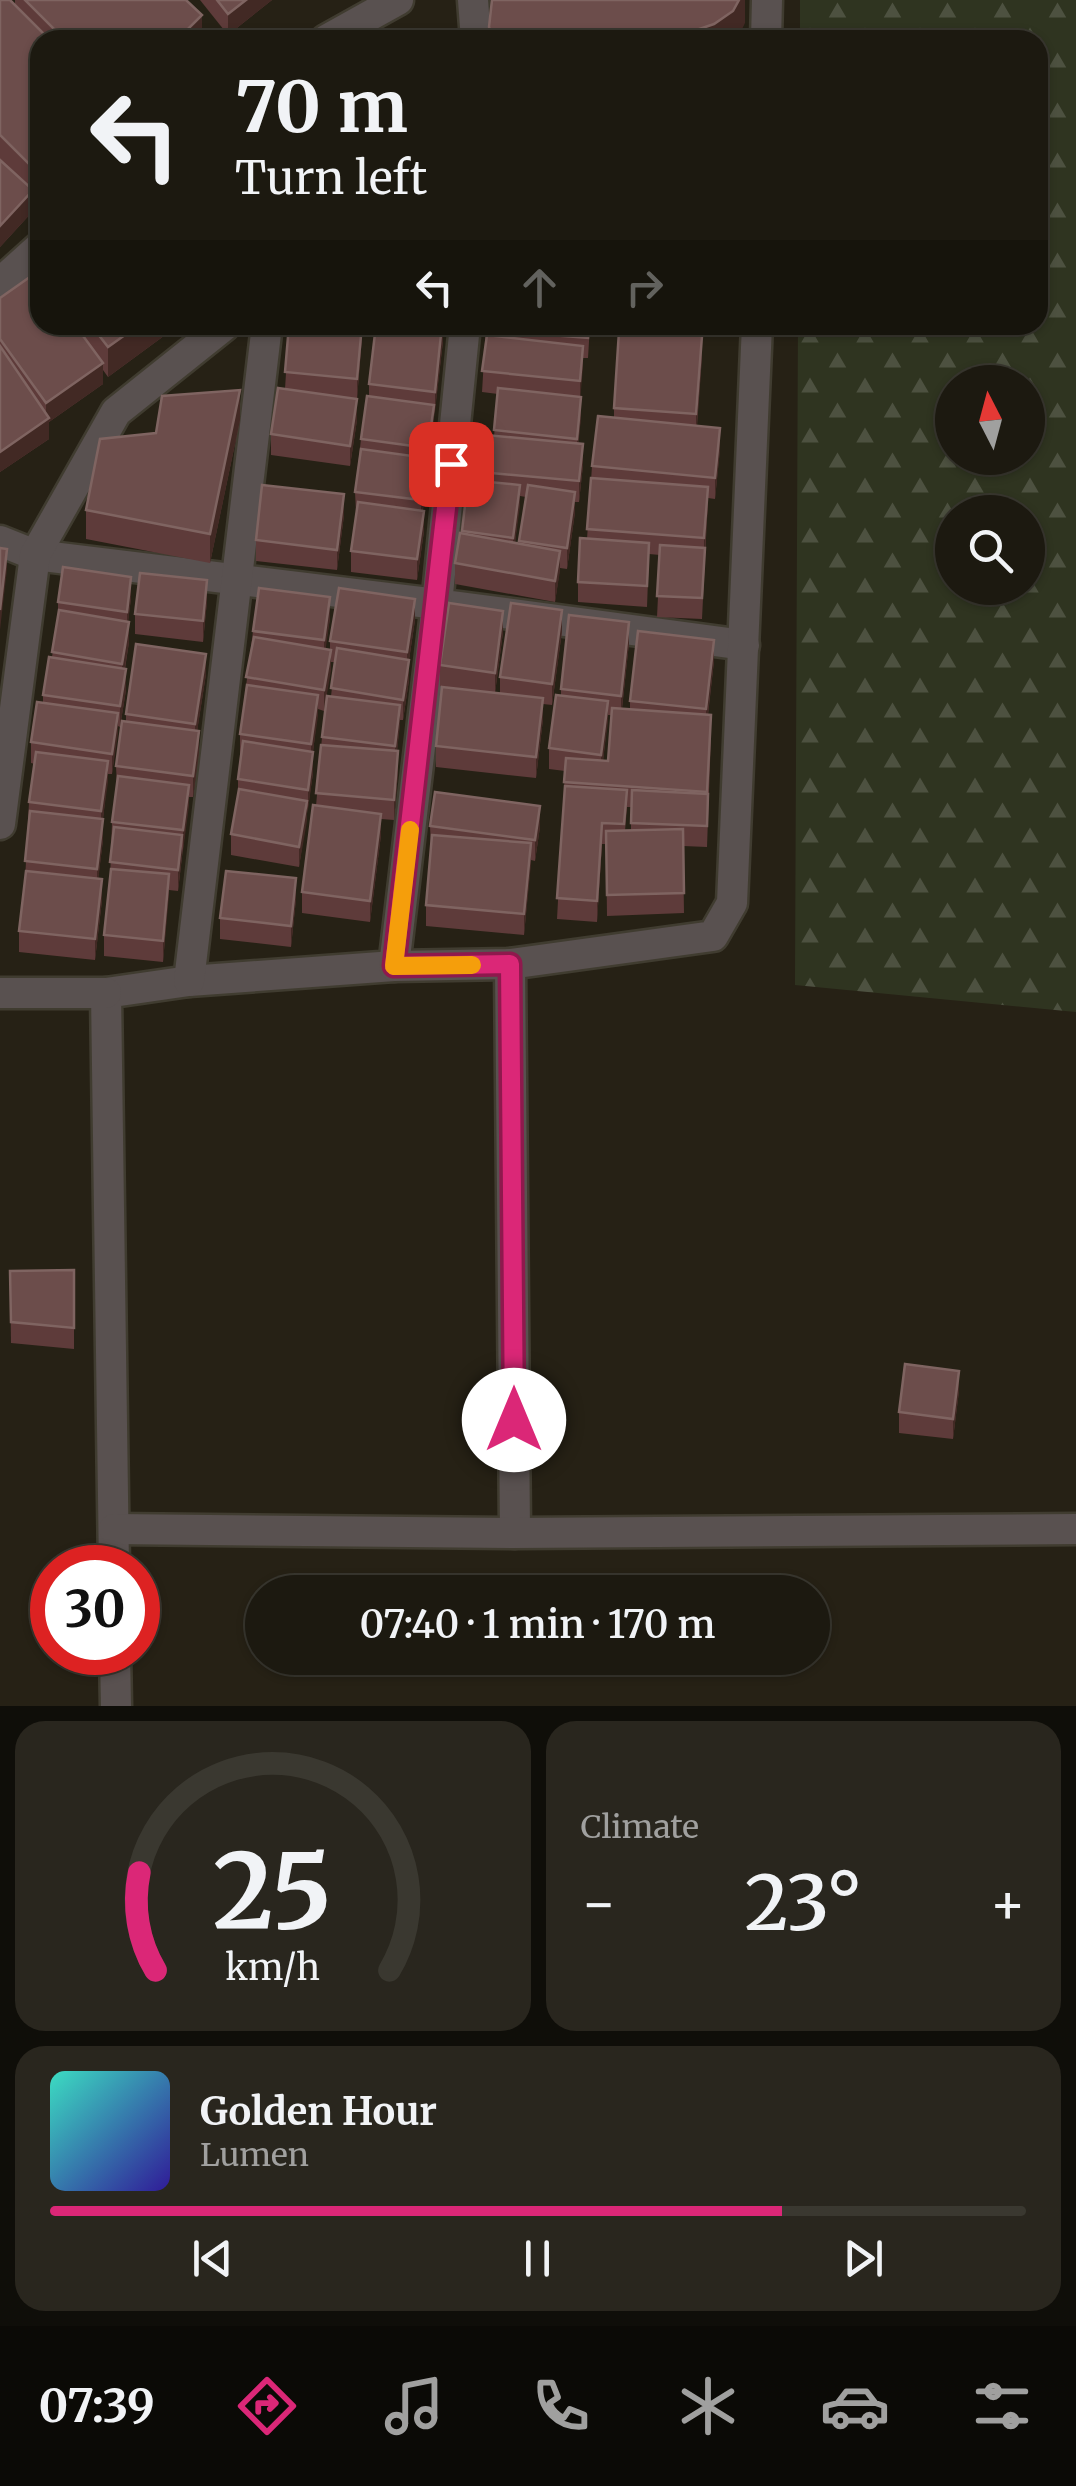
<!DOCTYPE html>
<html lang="en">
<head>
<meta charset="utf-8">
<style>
  :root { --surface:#1c1910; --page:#29261e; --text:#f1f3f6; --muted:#a0a09f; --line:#3a3830; --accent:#db2777 }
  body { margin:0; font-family:Merriweather,serif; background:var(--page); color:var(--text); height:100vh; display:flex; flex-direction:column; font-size:38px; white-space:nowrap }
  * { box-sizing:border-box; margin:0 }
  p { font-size:32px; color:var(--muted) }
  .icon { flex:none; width:55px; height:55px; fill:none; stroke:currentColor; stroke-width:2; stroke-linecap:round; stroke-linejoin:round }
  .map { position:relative; height:1706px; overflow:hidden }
  .panel { display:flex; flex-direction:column; gap:15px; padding:15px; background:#0f0e09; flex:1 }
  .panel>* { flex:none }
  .guide { position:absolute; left:30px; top:30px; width:1018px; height:305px; border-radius:30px; box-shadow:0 2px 8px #0004,0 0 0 2px var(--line); background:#1c1910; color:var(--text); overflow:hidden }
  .needle { width:65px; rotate:354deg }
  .tools { position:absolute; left:935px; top:365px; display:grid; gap:20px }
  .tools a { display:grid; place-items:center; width:110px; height:110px; border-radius:50%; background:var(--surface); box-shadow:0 2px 8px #0004,0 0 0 2px var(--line); font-size:50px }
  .speed { position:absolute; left:30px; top:1545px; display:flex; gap:20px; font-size:50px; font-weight:700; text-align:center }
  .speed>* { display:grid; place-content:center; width:130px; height:130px; border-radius:50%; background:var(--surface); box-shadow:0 2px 8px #0004,0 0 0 2px var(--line); line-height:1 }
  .speed .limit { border:15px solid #d22; background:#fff; color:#111 }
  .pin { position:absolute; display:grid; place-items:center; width:85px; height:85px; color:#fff; margin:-42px; border-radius:20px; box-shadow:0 5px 15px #0006 }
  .me { position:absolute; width:110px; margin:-55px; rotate:0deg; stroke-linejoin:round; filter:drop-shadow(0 0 8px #0008) }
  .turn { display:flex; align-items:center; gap:35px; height:210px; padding:0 40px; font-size:45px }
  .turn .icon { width:130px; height:130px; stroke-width:2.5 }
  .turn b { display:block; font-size:70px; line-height:85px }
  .lanes { display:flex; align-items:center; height:95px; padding:0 40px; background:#0003; justify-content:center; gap:50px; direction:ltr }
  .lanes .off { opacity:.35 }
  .big { font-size:75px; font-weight:600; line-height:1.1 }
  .panel .card { flex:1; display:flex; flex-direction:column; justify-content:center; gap:15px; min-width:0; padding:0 35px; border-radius:30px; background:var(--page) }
  .panel .dial { align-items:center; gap:0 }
  .dial svg { height:260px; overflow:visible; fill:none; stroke:var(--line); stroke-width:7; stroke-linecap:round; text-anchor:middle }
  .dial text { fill:var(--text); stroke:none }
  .song { display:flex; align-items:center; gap:30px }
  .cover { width:120px; height:120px; border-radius:15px; background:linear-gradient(135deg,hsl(170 70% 55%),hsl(250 70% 35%)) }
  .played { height:10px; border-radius:5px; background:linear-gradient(90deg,var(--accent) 75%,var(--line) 75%) }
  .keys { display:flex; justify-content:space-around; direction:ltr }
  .heat { display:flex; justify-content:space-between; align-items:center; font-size:55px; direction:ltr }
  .panel .tiles { flex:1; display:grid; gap:15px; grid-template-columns:1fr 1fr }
  .card:last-child { grid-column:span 2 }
  .trip { position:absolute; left:245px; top:1575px; width:585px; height:100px; border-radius:50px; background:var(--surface); box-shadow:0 2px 8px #0004,0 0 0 2px var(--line); font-weight:600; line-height:100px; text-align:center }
  .menu { display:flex; height:160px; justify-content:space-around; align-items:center; background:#0b0a06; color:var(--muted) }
  .menu .icon { width:70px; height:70px }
  .menu .current { color:var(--accent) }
  .menu b { font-size:45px; color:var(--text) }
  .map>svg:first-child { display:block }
  .forest { fill:url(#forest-firs); fill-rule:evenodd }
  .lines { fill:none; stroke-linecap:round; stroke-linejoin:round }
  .minor-casing { stroke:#403c30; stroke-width:35 }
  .minor { stroke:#595150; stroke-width:30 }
  .wall { fill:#5e3b3a; fill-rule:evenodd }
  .shaded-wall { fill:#422924 }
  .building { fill:#6c4d4b; stroke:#7f6461; stroke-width:2.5 }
  .route-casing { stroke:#8e194d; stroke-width:25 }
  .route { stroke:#db2777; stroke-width:18 }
  .slow { stroke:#f59e0b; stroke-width:18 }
</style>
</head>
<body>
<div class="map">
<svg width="1076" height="1706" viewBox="0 0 1076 1706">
  <defs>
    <pattern id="forest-firs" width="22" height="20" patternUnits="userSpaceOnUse" patternTransform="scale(2.5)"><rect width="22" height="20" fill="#2f3420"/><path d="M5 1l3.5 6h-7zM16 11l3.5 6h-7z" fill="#4d5140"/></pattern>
  </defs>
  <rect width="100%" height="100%" fill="#262115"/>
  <path class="forest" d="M800 0H1076V1012L795 985 798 325H1038V40H800ZM952 382H1028V458H952ZM952 512H1028V588H952Z"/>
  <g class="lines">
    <defs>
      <g id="minor">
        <polyline points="473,0 476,40"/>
        <polyline points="326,40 398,0"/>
        <polyline points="766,40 767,0"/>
        <polyline points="0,283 40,247"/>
        <polyline points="465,325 437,604 744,645"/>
        <polyline points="0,541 35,555 437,604 394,966 189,981 106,993 114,1568"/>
        <polyline points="0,824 35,555 116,412 225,325"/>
        <polyline points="510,964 515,1533"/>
        <polyline points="394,966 510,964 713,936 732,903 757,325"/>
        <polyline points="189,981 267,325"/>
        <polyline points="0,993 106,993"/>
        <polyline points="114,1529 515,1533 1076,1529"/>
        <polyline points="115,1652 116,1706"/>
      </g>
    </defs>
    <use href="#minor" class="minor-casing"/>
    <use href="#minor" class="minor"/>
  </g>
  <g class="wall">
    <polygon points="0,0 15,5 15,0 186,0 202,40 40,40 40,199 37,202 33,198 33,211 0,247"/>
    <polygon points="200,0 272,0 228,35"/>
    <polygon points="40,252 40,325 172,325 172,330 108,377 103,370 103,384 49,422 49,439 0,472 0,298 38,273 38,253"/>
    <polygon points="289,325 363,325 357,399 357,420 350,466 271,455 271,434 285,389"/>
    <path d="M486 325H590L588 358H583L580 396 581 417 578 444 583 465 579 502H575V512L567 569 560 568 555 602 455 584V563L462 533 468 480H470V471L494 436 498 394 482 392ZM520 496 526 497 519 543H515Z"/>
    <polygon points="443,341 423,510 424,531 417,580 351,572 351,551 356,512 355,492 361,439 369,396 369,384"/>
    <polygon points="702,357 697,426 720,449 715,499 708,498 702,619 657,617 660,555 649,554 647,607 578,602 578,582 587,539 592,466 614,418 614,408"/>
    <polygon points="240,420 210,563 86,539 86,510 156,433"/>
    <polygon points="344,515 337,570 256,561 256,540"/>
    <polygon points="131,598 128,621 129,642 125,669 126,690 120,727 118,726 112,774 108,774 103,819 103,840 98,879 102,900 95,960 19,952 19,931 25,881 29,802 35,764 31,763 31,742 43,703 43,695 52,657 58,615 58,602"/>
    <polygon points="207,601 203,642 135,634 135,614"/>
    <polygon points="330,618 325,649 330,650 330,641 415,620 409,660 409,680 403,720 400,720 397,751 398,772 394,820 381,819 381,835 370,922 302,913 302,892 316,806 322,737 331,696 335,662 331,662 324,711 318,709 313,752 313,773 299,867 231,855 231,834 238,795 238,779 241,755 240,755 240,734 253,631"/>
    <polygon points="562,631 552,705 543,704 543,719 536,778 436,767 436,746 467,690 440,686 440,665 503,632 495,693 500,693 500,677"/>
    <path d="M629 643 622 709 630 710V701L714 661 708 715 711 736 707 847 683 846 684 913 607 916 606 844H602L597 922 557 919 565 771 549 769V748L561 696V689ZM608 715H611L608 761H603ZM627 807H631V830L625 831Z"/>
    <polygon points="206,674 197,731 199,752 193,797 189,797 178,891 169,890 163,962 104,956 104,935 110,881 112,822 117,787 116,766 126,722 126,714"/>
    <polygon points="430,826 540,827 535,861 531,860 524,935 426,926 426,905 431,847"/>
    <polygon points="296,899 291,947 220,939 220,918"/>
    <polygon points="74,1270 74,1349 11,1343 10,1271"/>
    <polygon points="959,1391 953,1439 899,1433 899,1412"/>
  </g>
  <g class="shaded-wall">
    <polygon points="246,0 272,0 228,35 228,14"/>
    <polygon points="739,0 745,0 745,23 737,40 667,40"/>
    <polygon points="202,15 202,40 177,40"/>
    <polygon points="40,170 40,199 37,202 37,172"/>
    <polygon points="33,190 33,211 0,247 0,226"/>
    <polygon points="139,325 172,325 172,330 108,377 108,347"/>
    <polygon points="362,325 362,336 357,399 357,379"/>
    <polygon points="443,325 443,341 435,412 435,392"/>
    <polygon points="702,336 702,357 696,435 696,414"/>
    <polygon points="583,346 583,367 580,402 580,381"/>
    <polygon points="103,363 103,384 49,422 49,439 0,472 0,452 46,420 46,403"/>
    <polygon points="240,390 240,420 210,563 210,534"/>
    <polygon points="581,397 581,417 577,460 577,439"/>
    <polygon points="357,399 357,420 350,466 350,446"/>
    <polygon points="434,405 434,426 428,469 428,448"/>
    <polygon points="720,428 720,449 715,499 715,478"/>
    <polygon points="583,444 583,465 579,502 579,481"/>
    <polygon points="427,458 427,479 421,521 421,500"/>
    <polygon points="520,485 520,506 513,558 513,538"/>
    <polygon points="708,487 708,508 704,559 704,538"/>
    <polygon points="575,492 575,512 567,569 567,548"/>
    <polygon points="344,494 344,515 337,570 337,550"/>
    <polygon points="424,511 424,531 417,580 417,559"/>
    <polygon points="7,549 7,569 0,630 0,610"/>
    <polygon points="560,551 560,571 555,602 555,581"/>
    <polygon points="131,577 131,598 127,632 127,612"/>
    <polygon points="207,580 207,601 203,642 203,621"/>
    <polygon points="330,597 330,618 324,661 324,640"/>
    <polygon points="415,599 415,620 407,673 407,652"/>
    <polygon points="562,610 562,631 552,705 552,684"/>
    <polygon points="503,611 503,632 495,693 495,673"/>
    <polygon points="129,622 129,642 122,684 122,664"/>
    <polygon points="629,622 629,643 621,716 621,696"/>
    <polygon points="714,640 714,661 706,729 706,709"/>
    <polygon points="331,650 331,671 324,711 324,690"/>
    <polygon points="206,654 206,674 195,745 195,724"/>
    <polygon points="409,660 409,680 403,720 403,700"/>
    <polygon points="126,669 126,690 120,727 120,706"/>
    <polygon points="318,695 318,716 311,765 311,744"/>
    <polygon points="543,698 543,719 536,778 536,757"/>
    <polygon points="608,701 608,722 601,776 601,755"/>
    <polygon points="400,705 400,726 395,767 395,746"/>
    <polygon points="118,713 118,734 112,774 112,754"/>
    <polygon points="199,731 199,752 193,797 193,776"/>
    <polygon points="398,751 398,772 394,820 394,800"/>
    <polygon points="313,752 313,773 308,810 308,790"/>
    <polygon points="108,761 108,782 101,832 101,811"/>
    <polygon points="189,785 189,806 183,851 183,830"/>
    <polygon points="307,801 307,821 299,867 299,847"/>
    <polygon points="540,806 540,827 535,861 535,840"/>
    <polygon points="381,814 381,835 370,922 370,901"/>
    <polygon points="103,819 103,840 97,890 97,869"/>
    <polygon points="602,823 602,844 597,922 597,901"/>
    <polygon points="182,835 182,856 178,891 178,870"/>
    <polygon points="531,843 531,864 524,935 524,914"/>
    <polygon points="169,874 169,895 163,962 163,941"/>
    <polygon points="296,878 296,899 291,947 291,926"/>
    <polygon points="102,879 102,900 95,960 95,939"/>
    <polygon points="959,1371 959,1391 953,1439 953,1419"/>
  </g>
  <g class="building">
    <polygon points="0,0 10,0 50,40 40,40 40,170 37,172 0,135"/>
    <polygon points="25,0 186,0 202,15 177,40 65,40"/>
    <polygon points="217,0 246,0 228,14"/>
    <polygon points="492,0 739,0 733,11 714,24 667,40 494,40 489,27"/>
    <polygon points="389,36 405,40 370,40"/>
    <polygon points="0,160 33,190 0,226"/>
    <polygon points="37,272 40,276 40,325 75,325 103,363 46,403 0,339 0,298"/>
    <polygon points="91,325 139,325 108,347"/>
    <polygon points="289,325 362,325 357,379 285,372"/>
    <polygon points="376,325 442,325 435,392 369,384"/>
    <polygon points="486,325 589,325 588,338 485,330"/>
    <polygon points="619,331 702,336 696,414 614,408"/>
    <polygon points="487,335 583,346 580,381 482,371"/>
    <polygon points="0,346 49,418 0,452"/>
    <polygon points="278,388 357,399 350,446 271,434"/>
    <polygon points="498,388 581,397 577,439 494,430"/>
    <polygon points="240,390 210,534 86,510 100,439 156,433 162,396"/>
    <polygon points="367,396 434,405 428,448 361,439"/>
    <polygon points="598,416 720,428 715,478 592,466"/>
    <polygon points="474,434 583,444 579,481 470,471"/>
    <polygon points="361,449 427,458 421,500 355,492"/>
    <polygon points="591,478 708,487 704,538 587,529"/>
    <polygon points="468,480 520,485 513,538 462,531"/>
    <polygon points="262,485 344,494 337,550 256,540"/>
    <polygon points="528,485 575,492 567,548 519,541"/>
    <polygon points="358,502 424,511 417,559 351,551"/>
    <polygon points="460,533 560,551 555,581 455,563"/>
    <polygon points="580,538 649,543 647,586 578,582"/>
    <polygon points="660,545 705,548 702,598 657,596"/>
    <polygon points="0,548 7,549 0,610"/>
    <polygon points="63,567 131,577 127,612 58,602"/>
    <polygon points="140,573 207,580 203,621 135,614"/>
    <polygon points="259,588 330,597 324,640 253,631"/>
    <polygon points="339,588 415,599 407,652 330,641"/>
    <polygon points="449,603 503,611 495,673 440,665"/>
    <polygon points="511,603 562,610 552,684 500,677"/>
    <polygon points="59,610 129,622 122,664 52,652"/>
    <polygon points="569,615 629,622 621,696 561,689"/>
    <polygon points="638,631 714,640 706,709 630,701"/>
    <polygon points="254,637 331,650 324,690 246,677"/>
    <polygon points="136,644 206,654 195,724 126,714"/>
    <polygon points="337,648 409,660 403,700 331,688"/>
    <polygon points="49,657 126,669 120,706 43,695"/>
    <polygon points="247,685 318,695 311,744 240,734"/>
    <polygon points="442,687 543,698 536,757 436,746"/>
    <polygon points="556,695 608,701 601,755 549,748"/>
    <polygon points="327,696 400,705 395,746 322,737"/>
    <polygon points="37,702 118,713 112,754 31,742"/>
    <polygon points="612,708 711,715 707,792 564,782 566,758 608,761"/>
    <polygon points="122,721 199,731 193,776 116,766"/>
    <polygon points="243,741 313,752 308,790 238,779"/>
    <polygon points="321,745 398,751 394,800 316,793"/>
    <polygon points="36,752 108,761 101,811 29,802"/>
    <polygon points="118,776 189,785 183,830 112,822"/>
    <polygon points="565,786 627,790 624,824 602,823 597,901 557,898"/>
    <polygon points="239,789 307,801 299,847 231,834"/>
    <polygon points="632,790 708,794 707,826 631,823"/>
    <polygon points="435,792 540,806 535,840 430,826"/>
    <polygon points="313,805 381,814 370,901 302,892"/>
    <polygon points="30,811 103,819 97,869 25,861"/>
    <polygon points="114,827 182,835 178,870 110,862"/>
    <polygon points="683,829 684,893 607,895 606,831"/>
    <polygon points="432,835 531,843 524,914 426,905"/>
    <polygon points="111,869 169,874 163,941 104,935"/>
    <polygon points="26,871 102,879 95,939 19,931"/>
    <polygon points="226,871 296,878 291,926 220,918"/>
    <polygon points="74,1270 74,1328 11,1322 10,1271"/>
    <polygon points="905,1364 959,1371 953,1419 899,1412"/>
  </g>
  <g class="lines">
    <defs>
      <polyline id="route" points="451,464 394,966 510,964 514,1420"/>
    </defs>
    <use href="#route" class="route-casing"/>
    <use href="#route" class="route"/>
    <polyline class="slow" points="410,830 394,966 472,965"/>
  </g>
</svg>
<div class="tools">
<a><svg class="needle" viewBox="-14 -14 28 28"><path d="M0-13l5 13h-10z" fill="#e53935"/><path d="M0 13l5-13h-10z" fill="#a0a09f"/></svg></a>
<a><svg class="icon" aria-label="search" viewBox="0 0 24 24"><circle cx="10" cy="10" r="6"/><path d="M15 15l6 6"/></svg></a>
</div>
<div class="speed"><div class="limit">30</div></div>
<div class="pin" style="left:451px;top:464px;background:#d93025"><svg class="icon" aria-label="arrive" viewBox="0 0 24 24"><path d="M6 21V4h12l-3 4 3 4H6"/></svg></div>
<svg class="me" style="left:514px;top:1420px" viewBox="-20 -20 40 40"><circle r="19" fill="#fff"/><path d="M0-13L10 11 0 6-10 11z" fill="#db2777"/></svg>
<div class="trip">07:40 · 1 min · 170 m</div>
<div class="guide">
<div class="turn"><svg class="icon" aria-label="left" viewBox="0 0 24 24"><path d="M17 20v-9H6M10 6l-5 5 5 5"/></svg><div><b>70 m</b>Turn left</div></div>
<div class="lanes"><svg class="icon" aria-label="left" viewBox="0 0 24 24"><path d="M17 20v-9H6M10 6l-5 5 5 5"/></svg><svg class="icon off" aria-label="ahead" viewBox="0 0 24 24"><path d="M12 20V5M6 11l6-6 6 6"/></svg><svg class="icon off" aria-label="right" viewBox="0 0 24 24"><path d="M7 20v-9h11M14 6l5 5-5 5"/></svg></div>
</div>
</div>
<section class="panel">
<div class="tiles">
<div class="card dial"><svg viewBox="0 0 100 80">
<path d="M14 69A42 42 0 1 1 86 69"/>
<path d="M14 69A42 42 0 0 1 9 39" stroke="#db2777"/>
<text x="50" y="56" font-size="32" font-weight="700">25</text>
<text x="50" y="72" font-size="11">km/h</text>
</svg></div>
<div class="card"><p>Climate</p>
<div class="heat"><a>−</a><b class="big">23°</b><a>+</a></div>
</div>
<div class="card">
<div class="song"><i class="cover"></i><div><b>Golden Hour</b><p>Lumen</p></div></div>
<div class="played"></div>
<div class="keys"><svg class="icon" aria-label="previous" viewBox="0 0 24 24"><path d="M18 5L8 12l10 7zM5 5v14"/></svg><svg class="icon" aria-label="pause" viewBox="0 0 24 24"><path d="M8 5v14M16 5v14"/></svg><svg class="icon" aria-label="next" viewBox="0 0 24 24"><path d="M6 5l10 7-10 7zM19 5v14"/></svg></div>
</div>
</div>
</section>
<nav class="menu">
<b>07:39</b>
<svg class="icon current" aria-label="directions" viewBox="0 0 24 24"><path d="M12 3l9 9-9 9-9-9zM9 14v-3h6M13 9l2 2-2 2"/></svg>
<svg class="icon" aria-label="music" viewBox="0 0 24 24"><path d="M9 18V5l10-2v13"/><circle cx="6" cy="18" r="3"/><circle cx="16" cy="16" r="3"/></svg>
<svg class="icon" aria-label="phone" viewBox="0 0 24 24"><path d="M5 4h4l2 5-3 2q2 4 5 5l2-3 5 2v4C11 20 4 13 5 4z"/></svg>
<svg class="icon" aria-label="climate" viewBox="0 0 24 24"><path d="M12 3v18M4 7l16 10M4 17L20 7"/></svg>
<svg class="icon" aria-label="car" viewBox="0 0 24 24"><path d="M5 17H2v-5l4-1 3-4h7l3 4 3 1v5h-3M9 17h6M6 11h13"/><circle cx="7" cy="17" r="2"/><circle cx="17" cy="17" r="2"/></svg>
<svg class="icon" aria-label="filters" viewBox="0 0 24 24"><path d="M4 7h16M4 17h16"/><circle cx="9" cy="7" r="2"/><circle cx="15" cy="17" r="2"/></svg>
</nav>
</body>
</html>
